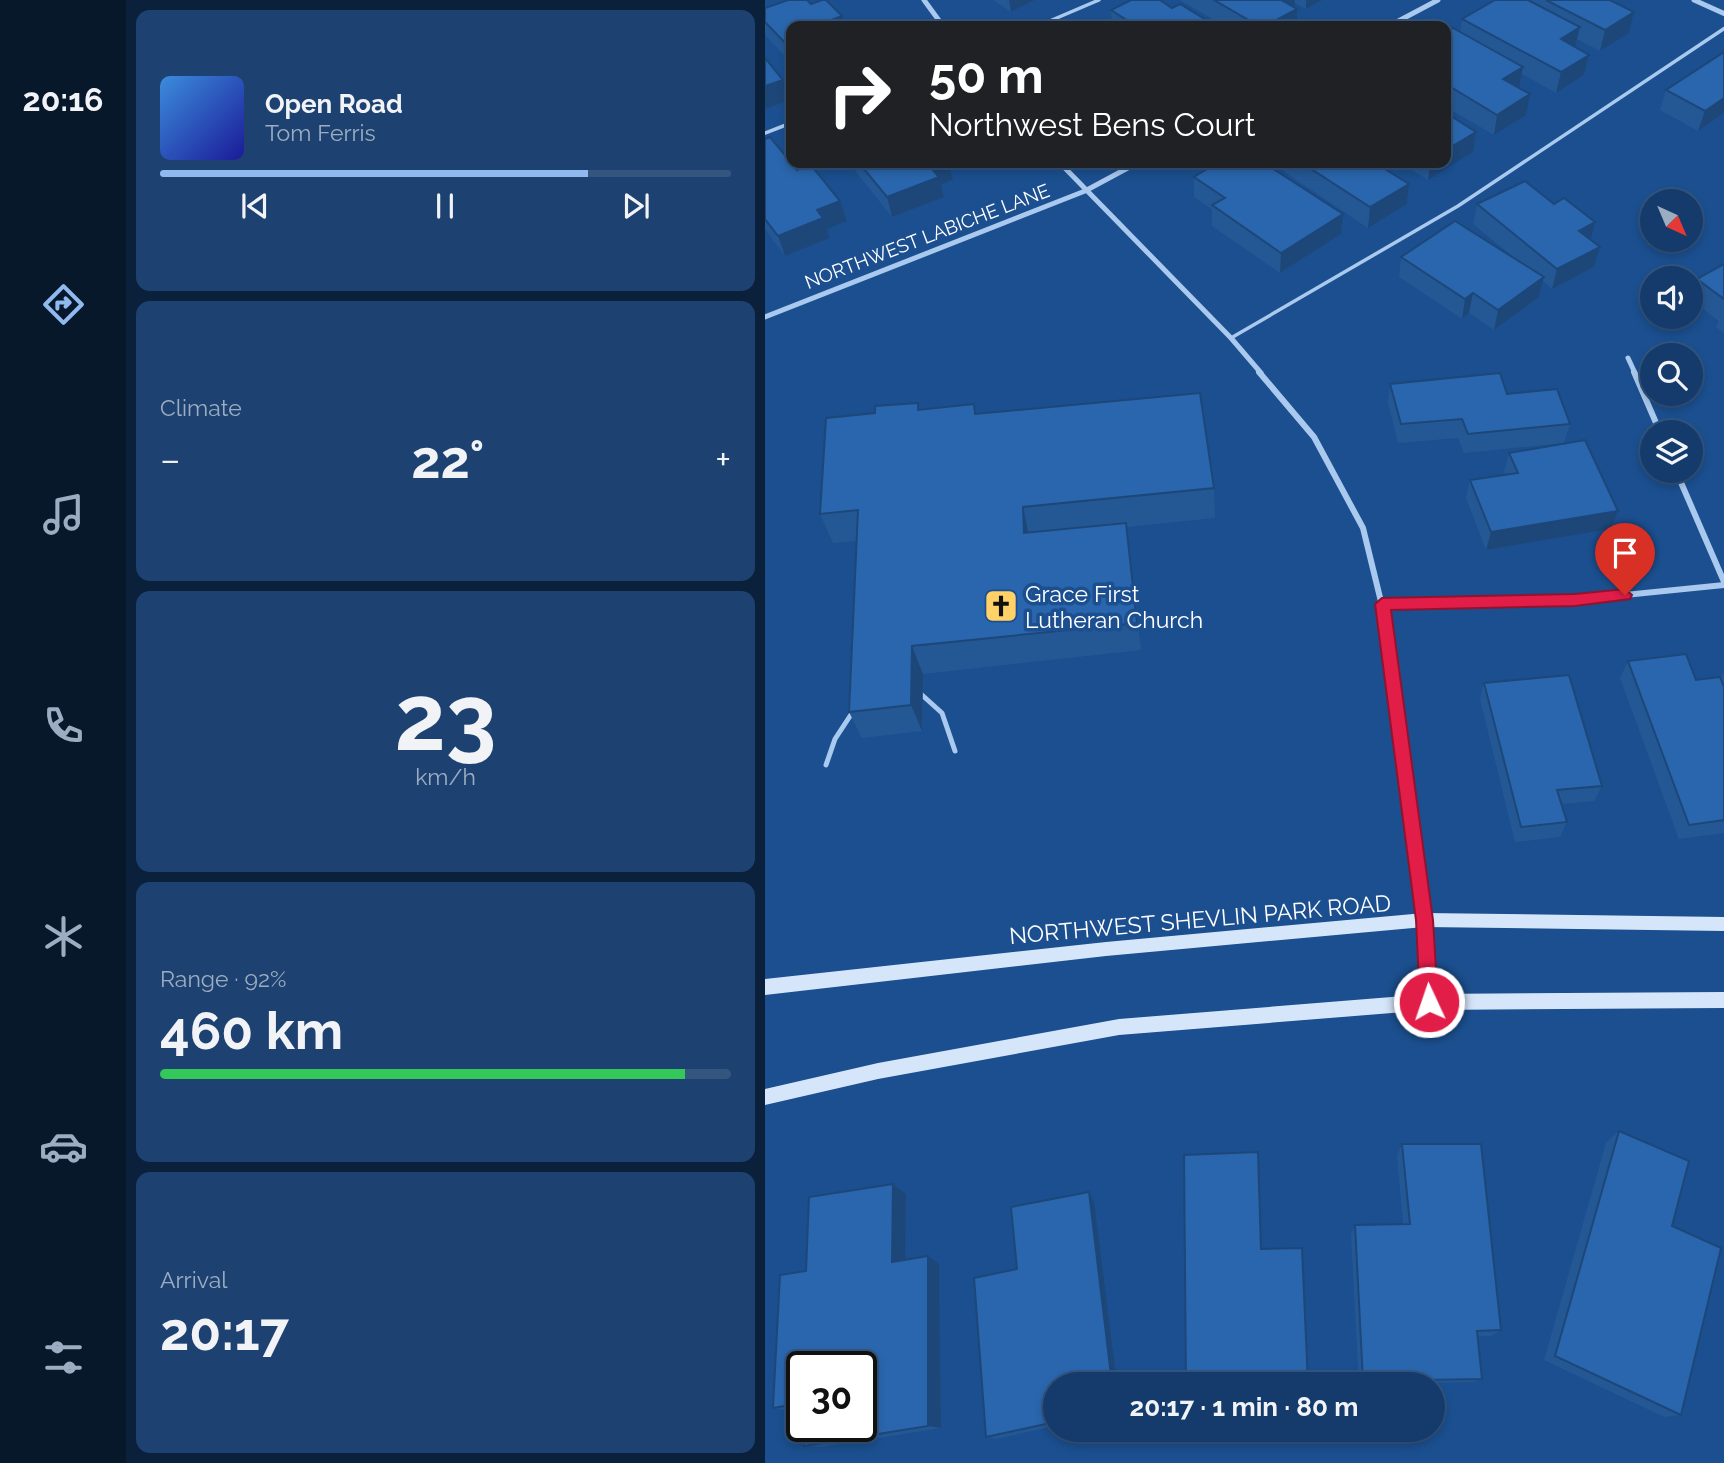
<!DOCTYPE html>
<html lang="en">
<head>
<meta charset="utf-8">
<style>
  :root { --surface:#143b6b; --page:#1d4271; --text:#f1f3f6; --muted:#9dadc1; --line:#33557e; --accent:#90b9f0 }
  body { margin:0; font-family:Raleway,sans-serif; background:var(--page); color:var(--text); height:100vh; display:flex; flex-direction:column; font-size:26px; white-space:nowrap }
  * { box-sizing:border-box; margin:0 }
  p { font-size:23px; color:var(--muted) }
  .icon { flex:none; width:38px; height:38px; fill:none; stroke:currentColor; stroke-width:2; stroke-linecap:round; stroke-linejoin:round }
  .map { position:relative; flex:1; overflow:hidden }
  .details { display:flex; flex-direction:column; gap:10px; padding:10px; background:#0b203b; width:639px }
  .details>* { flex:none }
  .guide { position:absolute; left:21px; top:21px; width:665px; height:147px; border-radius:14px; box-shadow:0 4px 10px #0003,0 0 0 2px var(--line); background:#202124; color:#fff; overflow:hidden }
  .needle { width:46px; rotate:136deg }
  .fabs { position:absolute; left:875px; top:189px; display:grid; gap:14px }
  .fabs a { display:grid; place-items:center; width:63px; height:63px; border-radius:50%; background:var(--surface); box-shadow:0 4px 10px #0003,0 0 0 2px var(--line); font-size:35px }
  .speed { position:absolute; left:21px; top:1351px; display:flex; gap:14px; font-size:35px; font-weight:700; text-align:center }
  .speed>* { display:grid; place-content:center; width:91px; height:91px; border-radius:50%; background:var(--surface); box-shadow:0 4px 10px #0003,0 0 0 2px var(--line); line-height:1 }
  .speed .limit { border:4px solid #111; border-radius:10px; background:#fff; color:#111 }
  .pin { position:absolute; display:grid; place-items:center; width:60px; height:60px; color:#fff; margin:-72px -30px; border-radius:50% 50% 50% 0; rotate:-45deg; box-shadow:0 0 7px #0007 }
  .pin .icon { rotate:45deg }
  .me { position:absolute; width:77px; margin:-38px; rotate:357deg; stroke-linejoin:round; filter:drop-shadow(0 0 5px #0008) }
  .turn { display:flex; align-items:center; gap:24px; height:147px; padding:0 28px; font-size:32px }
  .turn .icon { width:91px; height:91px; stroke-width:2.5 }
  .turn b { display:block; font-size:49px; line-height:60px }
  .big { font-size:52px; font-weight:700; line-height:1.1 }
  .details .tile { flex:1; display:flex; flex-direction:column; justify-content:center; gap:10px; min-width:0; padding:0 24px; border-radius:14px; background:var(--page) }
  .details .dial { align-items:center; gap:0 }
  .dial b { font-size:91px; line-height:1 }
  .song { display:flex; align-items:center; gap:21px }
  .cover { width:84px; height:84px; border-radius:10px; background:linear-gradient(135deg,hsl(210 70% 55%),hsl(240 70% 35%)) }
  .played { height:7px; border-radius:4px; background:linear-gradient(90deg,var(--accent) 75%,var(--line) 75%) }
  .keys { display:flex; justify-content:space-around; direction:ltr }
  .heat { display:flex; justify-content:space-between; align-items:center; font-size:38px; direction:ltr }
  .charge { height:10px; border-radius:5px; background:linear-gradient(90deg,#34c759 92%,var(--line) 0) }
  .trip { position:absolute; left:278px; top:1372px; width:402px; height:70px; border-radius:35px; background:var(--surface); box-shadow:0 4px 10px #0003,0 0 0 2px var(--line); font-weight:700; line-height:70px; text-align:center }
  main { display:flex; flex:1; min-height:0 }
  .tabs { display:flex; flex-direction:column; width:126px; justify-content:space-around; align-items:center; background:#08182b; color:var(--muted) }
  .tabs .icon { width:49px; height:49px }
  .tabs .current { color:var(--accent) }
  .tabs b { font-size:32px; color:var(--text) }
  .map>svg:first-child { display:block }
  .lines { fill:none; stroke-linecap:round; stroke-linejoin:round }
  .lane-far1 { stroke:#a9c9ee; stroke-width:3.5 }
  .lane { stroke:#a9c9ee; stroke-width:5 }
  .street-far2 { stroke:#a9c9ee; stroke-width:5 }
  .street-far1 { stroke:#a9c9ee; stroke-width:6 }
  .street { stroke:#a9c9ee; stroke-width:9 }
  .secondary { fill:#d6e6fa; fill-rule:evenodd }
  .wall { fill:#245895 }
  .shaded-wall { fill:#1d4779 }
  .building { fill:#2a66ad; stroke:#1d4779; stroke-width:2 }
  .route { fill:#e11d48; stroke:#92132f; stroke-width:2 }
  .labels { text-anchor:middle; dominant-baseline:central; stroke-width:7; stroke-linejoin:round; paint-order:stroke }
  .far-street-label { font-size:19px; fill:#fff; stroke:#1b4f8f }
  .poi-label { font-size:23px; fill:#fff; stroke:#1b4f8f; text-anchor:start }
  .street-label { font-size:23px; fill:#fff; stroke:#1b4f8f }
</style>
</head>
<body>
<main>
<nav class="tabs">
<b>20:16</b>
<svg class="icon current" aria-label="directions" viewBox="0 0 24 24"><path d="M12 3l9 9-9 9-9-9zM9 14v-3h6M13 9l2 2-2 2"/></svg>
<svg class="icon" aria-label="music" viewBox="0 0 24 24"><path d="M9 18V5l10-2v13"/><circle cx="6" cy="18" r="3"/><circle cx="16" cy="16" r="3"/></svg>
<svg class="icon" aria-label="phone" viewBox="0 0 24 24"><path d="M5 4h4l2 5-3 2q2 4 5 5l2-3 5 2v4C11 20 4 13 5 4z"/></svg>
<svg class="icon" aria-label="climate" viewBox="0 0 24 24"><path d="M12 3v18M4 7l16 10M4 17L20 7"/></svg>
<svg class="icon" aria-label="car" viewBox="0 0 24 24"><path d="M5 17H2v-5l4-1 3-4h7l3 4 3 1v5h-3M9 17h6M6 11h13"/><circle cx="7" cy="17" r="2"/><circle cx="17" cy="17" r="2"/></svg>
<svg class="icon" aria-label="filters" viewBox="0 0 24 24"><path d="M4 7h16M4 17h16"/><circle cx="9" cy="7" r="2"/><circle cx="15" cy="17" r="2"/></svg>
</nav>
<section class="details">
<div class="tile">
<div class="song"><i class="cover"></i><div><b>Open Road</b><p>Tom Ferris</p></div></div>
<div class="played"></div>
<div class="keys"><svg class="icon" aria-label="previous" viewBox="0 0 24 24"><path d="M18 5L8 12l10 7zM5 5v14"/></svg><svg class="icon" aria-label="pause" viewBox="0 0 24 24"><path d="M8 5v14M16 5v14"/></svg><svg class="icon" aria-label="next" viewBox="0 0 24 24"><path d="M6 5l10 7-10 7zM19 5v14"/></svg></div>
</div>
<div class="tile"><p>Climate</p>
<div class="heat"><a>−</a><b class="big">22°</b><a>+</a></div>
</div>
<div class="tile dial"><b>23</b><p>km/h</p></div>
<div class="tile"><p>Range · 92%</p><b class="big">460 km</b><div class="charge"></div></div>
<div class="tile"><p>Arrival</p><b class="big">20:17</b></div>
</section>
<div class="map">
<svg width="960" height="1463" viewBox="0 0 960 1463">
  <rect width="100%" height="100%" fill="#1b4f8f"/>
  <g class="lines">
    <g class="lane-far1">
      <polyline points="273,26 334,0"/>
      <polyline points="0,133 26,123"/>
      <polyline points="466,338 693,206 960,28"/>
    </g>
    <g class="lane">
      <polyline points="157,695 177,713 190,751"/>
      <polyline points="61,765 70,739 89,710"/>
    </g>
    <g class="street-far2">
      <polyline points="159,0 178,26"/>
      <polyline points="929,0 960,14"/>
      <polyline points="624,26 673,0"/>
      <polyline points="295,163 466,338 496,373"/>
      <polyline points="0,317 320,191 372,163"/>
      <polyline points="863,358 870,373"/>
    </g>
    <g class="street-far1">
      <polyline points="494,372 549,437 598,528 620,618 650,851"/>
      <polyline points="869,372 895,432"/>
      <polyline points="911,471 960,584"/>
      <polyline points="617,604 810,600 960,585"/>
    </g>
    <polyline class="street" points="650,849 659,920 664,1001"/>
    <g class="secondary">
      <polygon points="659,913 960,917 960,931 659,927 341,956 0,995 0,979 341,942"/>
      <polygon points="960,992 960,1008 664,1010 354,1035 113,1079 0,1105 0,1089 113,1063 354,1019 664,994"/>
    </g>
  </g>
  <g class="wall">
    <polygon points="228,0 270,0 246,12"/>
    <polygon points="415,0 557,0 541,9 530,3 530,7 532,9 532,26 459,26"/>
    <polygon points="730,0 850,0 849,2 869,12 864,33 835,51 812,39 810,47 824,55 819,75 791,93 757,74 753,88 761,115 729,135 681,107 681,32 695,32 697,19"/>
    <polygon points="0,8 26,26 26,63 0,35"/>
    <polygon points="407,8 451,26 347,26 346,10"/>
    <polygon points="959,52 959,113 933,131 895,110 901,90"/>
    <polygon points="711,132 708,152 663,180 636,163 681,163"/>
    <polygon points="0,139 32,170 75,201 82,221 62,229 65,238 20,256 0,229"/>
    <polygon points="84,163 184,163 188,180 176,185 179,197 127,217"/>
    <polygon points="506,163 610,163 644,184 642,204 603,228"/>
    <polygon points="429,177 578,214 576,234 515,273 447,226 447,209 429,197"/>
    <polygon points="712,204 789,204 830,222 825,240 829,267 787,289 778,281 774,297 729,330 704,313 697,319 634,277 636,257 752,260 708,224"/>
    <polygon points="959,264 959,333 951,327 954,321 926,300 926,295 932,279"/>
    <polygon points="625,384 742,394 805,424 799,443 699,453 693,438 633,443 623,403"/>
    <polygon points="155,410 212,414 449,488 450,518 362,527 376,650 158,674 157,731 97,738 84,712 91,541 68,543 55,514"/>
    <polygon points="744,453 853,511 846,529 721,550 701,498 705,480 740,475 739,471"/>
    <polygon points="863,661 931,680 955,678 959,672 959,833 914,839 855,678"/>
    <polygon points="719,683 837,786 829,801 796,804 802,822 795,837 750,842 715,699"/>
    <polygon points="854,1131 907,1226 916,1415 899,1417 779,1360 841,1143"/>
    <polygon points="637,1144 736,1330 726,1336 713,1336 717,1379 708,1382 594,1384 586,1234 590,1225 638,1224 632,1156"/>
    <polygon points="141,1194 140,1260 174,1264 176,1428 56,1447 39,1446 96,1426 37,1367 37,1409 26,1411 8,1408 41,1271"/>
    <polygon points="329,1202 290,1384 290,1426 231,1439 221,1437 252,1269"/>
  </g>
  <g class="shaded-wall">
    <polygon points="244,0 270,0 246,12"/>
    <polygon points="520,0 530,0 530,10 532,9 532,26 500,26"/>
    <polygon points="541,0 557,0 541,9"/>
    <polygon points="869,12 864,33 835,51 840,30"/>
    <polygon points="77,16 80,26 68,26 66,20"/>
    <polygon points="815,27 810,48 796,39"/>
    <polygon points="824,55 819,75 791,93 796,72"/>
    <polygon points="758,67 754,87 734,99 738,79"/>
    <polygon points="18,80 25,100 0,109 0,86"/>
    <polygon points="765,94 761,115 729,135 732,115"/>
    <polygon points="959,98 959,113 933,131 940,111"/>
    <polygon points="711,132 708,152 663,180 665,163 681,163 681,150"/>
    <polygon points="175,163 184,163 188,180 176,185 179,197 127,217 122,197 165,167"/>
    <polygon points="644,184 642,204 603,228 605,207"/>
    <polygon points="75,201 82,221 62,229 65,238 20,256 13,236 52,210"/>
    <polygon points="578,214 576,234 515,273 516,253"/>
    <polygon points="830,222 825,243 814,231"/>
    <polygon points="835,247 829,267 787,289 792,269"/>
    <polygon points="779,277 774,297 729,330 733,310"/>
    <polygon points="708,293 704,313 697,319 700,299"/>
    <polygon points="258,507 264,536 259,533"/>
    <polygon points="853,511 846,529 721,550 726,532"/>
    <polygon points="147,646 158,674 157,731 146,705"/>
    <polygon points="128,1184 141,1194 140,1269 127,1262"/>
    <polygon points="324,1192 329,1202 352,1384 347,1384"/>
    <polygon points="163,1256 174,1264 176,1428 163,1426"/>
  </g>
  <g class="building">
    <polygon points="23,0 42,0 46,4 57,0 61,0 77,16 66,20 73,26 26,26 26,49 0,22 0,8"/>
    <polygon points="366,0 395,0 407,8 415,4 451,26 371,26 346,10"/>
    <polygon points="449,0 520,0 518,1 532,9 500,26 494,26"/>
    <polygon points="730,0 763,0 815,27 796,39 824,55 796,72 697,19"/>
    <polygon points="781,0 845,0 869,12 840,30"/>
    <polygon points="688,28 758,67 738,79 765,94 732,115 681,84 681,32"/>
    <polygon points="959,52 959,98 940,111 901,90"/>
    <polygon points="0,58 18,80 0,86"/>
    <polygon points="681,113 711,132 681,150"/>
    <polygon points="5,137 32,170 46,165 75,201 52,210 58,218 13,236 0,219 0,139"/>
    <polygon points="94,163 175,163 165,167 174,177 122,197"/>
    <polygon points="452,163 499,163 578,214 516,253 447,205 460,198 429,177"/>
    <polygon points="537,163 610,163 644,184 605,207"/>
    <polygon points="760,181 789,204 799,198 830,222 814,231 835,247 792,269 712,204"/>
    <polygon points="690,221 779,277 733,310 708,293 700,299 636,257"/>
    <polygon points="959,264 959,299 932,279"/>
    <polygon points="735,373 742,394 792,389 805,424 703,434 697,419 636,424 625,384"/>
    <polygon points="435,393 449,488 258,507 259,533 361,523 372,623 147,646 146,705 84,712 93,510 55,514 61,418 110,413 110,406 153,403 153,410 209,404 210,414"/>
    <polygon points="820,440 853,511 726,532 705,480 753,473 744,453"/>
    <polygon points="921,654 931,680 955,677 959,687 959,820 924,825 863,661"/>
    <polygon points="804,675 837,786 792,790 802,822 756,827 719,683"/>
    <polygon points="854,1131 924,1161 907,1226 956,1248 916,1415 790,1356"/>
    <polygon points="637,1144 716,1144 736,1330 712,1331 717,1379 598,1381 590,1225 645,1224"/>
    <polygon points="493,1152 496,1249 537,1248 543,1384 421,1384 419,1155"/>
    <polygon points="128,1184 127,1262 163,1256 163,1426 39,1446 39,1426 96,1426 96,1367 37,1367 37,1403 8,1408 15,1275 41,1271 44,1197"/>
    <polygon points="324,1192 347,1384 290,1384 290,1422 221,1437 209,1278 252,1269 246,1207"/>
  </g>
  <polygon class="route" points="860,589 867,595 865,599 810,606 626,610 668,920 673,1002 670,1008 664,1011 658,1008 655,1002 651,920 610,604 617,598 810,594"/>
  <defs>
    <symbol id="church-square" viewBox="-11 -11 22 22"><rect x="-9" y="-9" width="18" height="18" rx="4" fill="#ffd166" stroke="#1b4f8f"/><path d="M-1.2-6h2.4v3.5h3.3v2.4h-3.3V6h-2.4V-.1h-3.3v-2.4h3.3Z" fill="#111"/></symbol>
  </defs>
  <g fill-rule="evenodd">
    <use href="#church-square" x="217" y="587" width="38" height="38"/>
  </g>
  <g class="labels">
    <g class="far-street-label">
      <text transform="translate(162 236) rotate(-21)">NORTHWEST LABICHE LANE</text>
    </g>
    <g class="poi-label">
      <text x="260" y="593">Grace First<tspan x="260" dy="26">Lutheran Church</tspan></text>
    </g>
    <g class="street-label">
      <text transform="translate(435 919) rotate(-5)">NORTHWEST SHEVLIN PARK ROAD</text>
    </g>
  </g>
</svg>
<div class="fabs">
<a><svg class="needle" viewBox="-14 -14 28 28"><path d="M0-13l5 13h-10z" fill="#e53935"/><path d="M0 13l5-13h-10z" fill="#9dadc1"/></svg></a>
<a><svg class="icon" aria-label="sound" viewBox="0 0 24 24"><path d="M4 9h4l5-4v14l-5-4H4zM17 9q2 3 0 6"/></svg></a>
<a><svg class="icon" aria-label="search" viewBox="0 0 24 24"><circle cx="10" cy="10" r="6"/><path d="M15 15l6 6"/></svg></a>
<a><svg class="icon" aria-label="layers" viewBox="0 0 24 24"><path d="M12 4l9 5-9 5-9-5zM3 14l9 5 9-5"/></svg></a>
</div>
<div class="speed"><div class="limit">30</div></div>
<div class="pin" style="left:860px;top:595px;background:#d93025"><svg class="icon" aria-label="arrive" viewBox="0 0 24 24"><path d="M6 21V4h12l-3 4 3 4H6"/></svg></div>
<svg class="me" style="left:664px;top:1002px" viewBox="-20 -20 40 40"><circle r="17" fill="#e11d48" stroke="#fff" stroke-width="3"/><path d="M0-11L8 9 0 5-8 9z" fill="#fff"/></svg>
<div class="trip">20:17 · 1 min · 80 m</div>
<div class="guide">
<div class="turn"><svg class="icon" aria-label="right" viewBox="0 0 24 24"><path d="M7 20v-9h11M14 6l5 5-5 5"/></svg><div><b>50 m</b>Northwest Bens Court</div></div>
</div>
</div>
</main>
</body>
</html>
